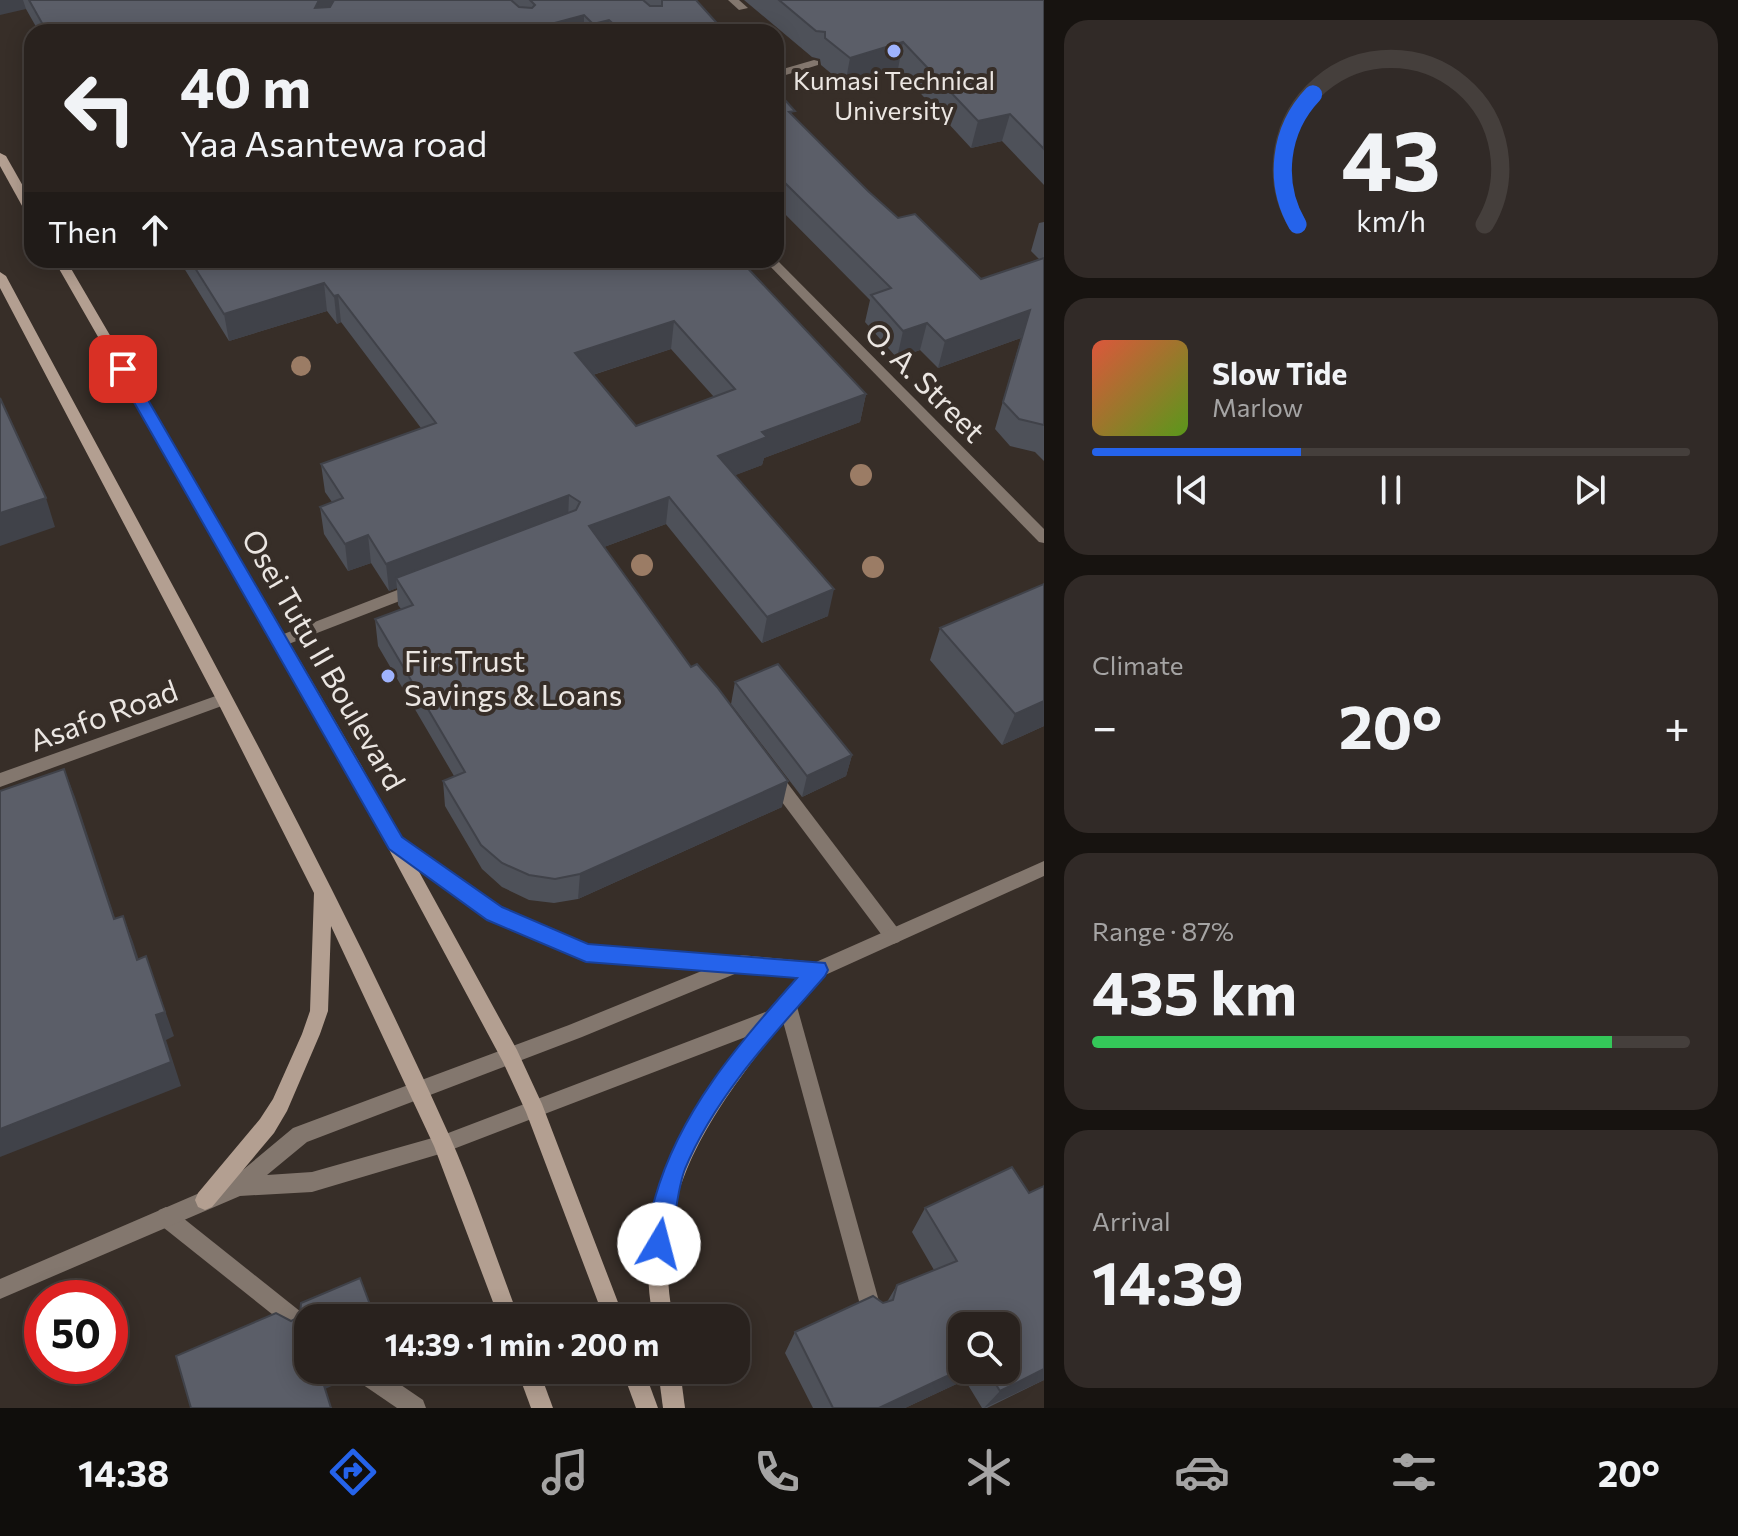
<!DOCTYPE html>
<html lang="en">
<head>
<meta charset="utf-8">
<style>
  :root { --surface:#29221e; --page:#312a27; --text:#f1f3f6; --muted:#a5a4a4; --line:#453f3c; --accent:#2563eb }
  body { margin:0; font-family:Commissioner,sans-serif; background:var(--page); color:var(--text); height:100vh; display:flex; flex-direction:column; font-size:30px; white-space:nowrap }
  * { box-sizing:border-box; margin:0 }
  p { font-size:26px; color:var(--muted) }
  .icon { flex:none; width:44px; height:44px; fill:none; stroke:currentColor; stroke-width:2; stroke-linecap:round; stroke-linejoin:round }
  .map { position:relative; flex:1; overflow:hidden }
  .side { display:flex; flex-direction:column; gap:20px; padding:20px; background:#171310; width:694px }
  .side>* { flex:none }
  .hud { position:absolute; left:24px; top:24px; width:760px; height:244px; border-radius:24px; box-shadow:0 4px 20px #0003,0 0 0 2px var(--line); background:#29221e; color:var(--text); overflow:hidden }
  .buttons { position:absolute; left:948px; top:1312px; display:grid; gap:16px }
  .buttons a { display:grid; place-items:center; width:72px; height:72px; border-radius:16px; background:var(--surface); box-shadow:0 4px 20px #0003,0 0 0 2px var(--line); font-size:40px }
  .speed { position:absolute; left:24px; top:1280px; display:flex; gap:16px; font-size:40px; font-weight:700; text-align:center }
  .speed>* { display:grid; place-content:center; width:104px; height:104px; border-radius:50%; background:var(--surface); box-shadow:0 4px 20px #0003,0 0 0 2px var(--line); line-height:1 }
  .speed .limit { border:12px solid #d22; background:#fff; color:#111 }
  .pin { position:absolute; display:grid; place-items:center; width:68px; height:68px; color:#fff; margin:-34px; border-radius:16px; box-shadow:0 4px 12px #0006 }
  .me { position:absolute; width:88px; margin:-44px; rotate:8deg; stroke-linejoin:round; filter:drop-shadow(0 0 6px #0008) }
  .turn { display:flex; align-items:center; gap:28px; height:168px; padding:0 24px; font-size:36px }
  .turn .icon { width:104px; height:104px; stroke-width:2.5 }
  .turn b { display:block; font-size:56px; line-height:68px }
  .then { display:flex; align-items:center; height:76px; padding:0 24px; background:#0003; gap:16px; font-size:30px }
  .big { font-size:60px; font-weight:700; line-height:1.1 }
  .side .tile { flex:1; display:flex; flex-direction:column; justify-content:center; gap:12px; min-width:0; padding:0 28px; border-radius:24px; background:var(--page) }
  .side .dial { align-items:center; gap:0 }
  .dial svg { height:208px; overflow:visible; fill:none; stroke:var(--line); stroke-width:7; stroke-linecap:round; text-anchor:middle }
  .dial text { fill:var(--text); stroke:none }
  .song { display:flex; align-items:center; gap:24px }
  .cover { width:96px; height:96px; border-radius:12px; background:linear-gradient(135deg,hsl(10 70% 55%),hsl(90 70% 35%)) }
  .played { height:8px; border-radius:4px; background:linear-gradient(90deg,var(--accent) 35%,var(--line) 35%) }
  .keys { display:flex; justify-content:space-around; direction:ltr }
  .heat { display:flex; justify-content:space-between; align-items:center; font-size:44px; direction:ltr }
  .charge { height:12px; border-radius:6px; background:linear-gradient(90deg,#34c759 87%,var(--line) 0) }
  .trip { position:absolute; left:294px; top:1304px; width:456px; height:80px; border-radius:24px; background:var(--surface); box-shadow:0 4px 20px #0003,0 0 0 2px var(--line); font-weight:700; line-height:80px; text-align:center }
  .tabs { display:flex; height:128px; justify-content:space-around; align-items:center; background:#100e0c; color:var(--muted) }
  .tabs .icon { width:56px; height:56px }
  .tabs .on { color:var(--accent) }
  .tabs b { font-size:36px; color:var(--text) }
  main { display:flex; flex:1; min-height:0 }
  .map>svg:first-child { display:block }
  .lines { fill:none; stroke-linecap:round; stroke-linejoin:round }
  .service { fill:#83776e; fill-rule:evenodd }
  .minor { fill:#83776e; fill-rule:evenodd }
  .tertiary { fill:#83776e; fill-rule:evenodd }
  .secondary { fill:#b39f91; fill-rule:evenodd }
  .tree { fill:#9b7c65 }
  .wall { fill:#4e5159; fill-rule:evenodd }
  .shaded-wall { fill:#404249 }
  .building { fill:#5b5e68; stroke:#404249; stroke-width:2; fill-rule:evenodd }
  .route { fill:#2563eb; stroke:#184099; stroke-width:2 }
  .poi-dot { fill:#9fb3fd; stroke:#372e28; stroke-width:3 }
  .labels { text-anchor:middle; dominant-baseline:central; stroke-width:8; stroke-linejoin:round; paint-order:stroke }
  .far-poi-label { font-size:26px; fill:#ebe6e2; stroke:#372e28 }
  .street-label { font-size:30px; fill:#ebe6e2; stroke:#372e28 }
  .poi-label { font-size:30px; fill:#ebe6e2; stroke:#372e28; text-anchor:start }
</style>
</head>
<body>
<main>
<div class="map">
<svg width="1044" height="1408" viewBox="0 0 1044 1408">
  <rect width="100%" height="100%" fill="#372e28"/>
  <g class="lines">
    <g class="service">
      <polygon points="728,0 739,0 748,8 739,10"/>
      <polygon points="814,60 818,61 818,65 776,78 776,71"/>
      <polygon points="418,582 423,584 426,588 423,592 286,645 281,647 273,641 276,637"/>
      <polygon points="773,770 779,772 899,930 902,936 899,942 893,944 887,942 767,782 765,777 767,772"/>
      <polygon points="787,995 793,997 796,1003 882,1312 879,1319 872,1322 865,1319 862,1312 778,1003 781,997"/>
      <polygon points="166,1207 173,1210 301,1312 304,1319 301,1326 294,1329 287,1326 159,1224 156,1217 159,1210"/>
      <polygon points="354,1370 379,1370 423,1400 426,1408 397,1408 356,1380"/>
    </g>
    <g class="minor">
      <polygon points="776,259 1044,529 1044,543 1039,542 764,260"/>
      <polygon points="224,693 230,695 232,699 230,703 0,787 0,773"/>
    </g>
    <path class="tertiary" d="M1044 861V876L823 976 782 1023 443 1153 312 1192 240 1196 0 1299V1279L232 1179 293 1128 569 1025 741 955 816 962ZM742 971 800 976 768 1011 443 1135 312 1172 267 1175 307 1142 582 1037Z"/>
    <g class="secondary">
      <polygon points="0,153 6,156 32,202 32,217 26,213 0,166"/>
      <polygon points="54,260 66,260 361,765 402,840 500,909 587,945 747,957 750,963 747,969 741,971 586,961 488,919 417,868 517,1050 542,1104 624,1318 604,1318 526,1112 503,1062 349,775"/>
      <path d="M0 272 6 276C158 561 318 843 450 1137 476 1196 496 1258 519 1318H499L434 1146 331 926 328 1011 320 1034 287 1111 274 1133 212 1207 205 1210 198 1207 195 1200 198 1193 260 1119 273 1099 302 1034 310 1011 314 893 216 699 0 288Z"/>
      <path d="M775 1009 782 1011 784 1017 782 1023C710 1115 649 1195 673 1318H653C629 1192 695 1104 768 1011Z"/>
      <polygon points="517,1370 539,1370 553,1408 531,1408"/>
      <polygon points="622,1370 644,1370 658,1408 636,1408"/>
      <polygon points="658,1370 680,1370 685,1408 663,1408"/>
    </g>
  </g>
  <g class="tree">
    <circle cx="301" cy="366" r="10"/>
    <circle cx="861" cy="475" r="11"/>
    <circle cx="642" cy="565" r="11"/>
    <circle cx="873" cy="567" r="11"/>
  </g>
  <g class="wall">
    <polygon points="0,0 696,0 725,32 39,32 26,9"/>
    <polygon points="744,0 1044,0 1044,185 1002,141 971,148 898,69 845,85 821,65 820,59 812,57"/>
    <polygon points="776,90 794,117 868,191 898,218 981,279 1039,259 1031,251 1039,223 1044,222 1044,461 1035,452 1010,446 995,429 1021,338 938,368 920,350 897,358 865,322 870,300 776,205"/>
    <path d="M179 260H740L866 394 860 422 764 458 762 465 735 475 828 616 762 643 666 524 604 547 782 807 578 899 554 903 529 900 502 887 482 869 445 806 443 781 454 776 378 646 375 619 401 609 398 605 397 588 389 591 371 563 348 571 324 534 320 507 332 502 325 492 321 464 421 428 341 322 337 324 327 311 229 341ZM671 349 714 397 636 426 593 375Z"/>
    <polygon points="1044,584 1044,726 1002,745 930,660 940,628"/>
    <polygon points="735,682 852,755 846,776 802,797 731,704"/>
    <path d="M925 1208 1044 1380 987 1408H982L965 1380 905 1408H813L785 1353 795 1332 887 1302 897 1285 934 1270 912 1232ZM1006 1326V1370H962Z"/>
  </g>
  <g class="shaded-wall">
    <polygon points="0,0 23,0 26,9 0,15"/>
    <polygon points="319,0 336,0 319,32 315,8"/>
    <polygon points="584,15 584,32 521,32"/>
    <polygon points="609,20 609,32 593,32 593,24"/>
    <polygon points="903,42 898,69 845,85 850,58"/>
    <polygon points="1010,114 1002,141 971,148 978,121"/>
    <polygon points="324,283 327,311 229,341 224,314"/>
    <polygon points="338,295 341,322 337,324 334,296"/>
    <polygon points="1030,310 1021,338 938,368 945,341"/>
    <polygon points="674,321 671,349 574,381 575,353"/>
    <polygon points="927,323 920,350 897,358 903,331"/>
    <polygon points="866,394 860,422 764,458 762,465 715,483 718,456 762,432"/>
    <polygon points="569,495 568,522 396,578 397,588 389,591 386,564"/>
    <polygon points="669,497 666,524 588,553 589,526"/>
    <polygon points="46,498 55,527 0,546 0,513"/>
    <polygon points="368,535 371,563 348,571 345,544"/>
    <polygon points="834,589 828,616 762,643 767,617"/>
    <polygon points="1044,701 1044,726 1002,745 1015,714"/>
    <polygon points="852,755 846,776 802,797 807,776"/>
    <polygon points="64,769 75,797 124,945 114,919"/>
    <polygon points="788,781 782,807 578,899 580,874"/>
    <polygon points="123,916 133,942 147,985 137,960"/>
    <polygon points="146,956 174,1036 166,1040 181,1086 0,1157 0,1129"/>
    <polygon points="962,1369 962,1370 973,1370 965,1380 905,1408 879,1408"/>
    <polygon points="1044,1369 1044,1380 984,1408 1000,1391"/>
    <polygon points="343,1370 354,1370 352,1377 325,1389 322,1379"/>
  </g>
  <g class="building">
    <polygon points="29,0 319,0 315,8 330,7 334,0 511,0 519,7 532,8 535,5 530,0 643,0 650,6 662,6 662,0 696,0 725,32 622,32 609,20 593,24 584,15 521,32 47,32"/>
    <polygon points="779,0 1044,0 1044,149 1010,114 978,121 903,42 850,58 825,38 825,32 816,31"/>
    <polygon points="776,90 795,111 789,112 868,191 898,218 915,214 981,279 1044,258 1044,425 1019,419 1003,402 1030,310 945,341 927,323 903,331 871,295 891,288 776,174"/>
    <path d="M190 260H740L866 394 762 432 767 437 718 456 834 589 767 617 669 497 589 526 691 667 697 664 717 687 788 781 580 874 555 879 529 875 502 863 481 845 443 781 465 772 375 619 413 605 396 578 576 510 580 502 569 495 386 564 368 535 345 544 320 507 343 498 321 464 436 423 338 295 334 296 324 283 224 314ZM674 321 735 389 636 426 575 353Z"/>
    <polygon points="0,398 46,498 0,513"/>
    <polygon points="1044,584 1044,701 1015,714 940,628"/>
    <polygon points="778,664 852,755 807,776 735,682"/>
    <polygon points="64,769 114,919 123,916 137,960 146,956 165,1012 156,1015 171,1062 0,1129 0,791"/>
    <polygon points="1012,1167 1029,1193 1044,1186 1044,1369 1000,1391 987,1370 1006,1370 1006,1326 962,1326 962,1369 879,1408 833,1408 795,1332 873,1296 883,1303 893,1300 897,1285 957,1261 925,1208"/>
    <polygon points="360,1278 375,1318 308,1318 308,1370 343,1370 322,1379 331,1408 191,1408 176,1356 276,1313 291,1321 300,1316 301,1303"/>
  </g>
  <path class="route" d="M123 364 130 369 402 837 502 907 588 944 825 963 828 970 825 976C774 1034 715 1096 685 1169 675 1195 676 1229 667 1252L659 1256 650 1252C644 1236 650 1215 655 1198 679 1112 739 1043 797 978L586 962 487 920 389 849 115 369Z"/>
  <g class="poi-dot">
    <circle cx="894" cy="51" r="8"/>
    <circle cx="388" cy="676" r="8"/>
  </g>
  <g class="labels">
    <g class="far-poi-label">
      <text x="894" y="79">Kumasi Technical<tspan x="894" dy="30">University</tspan></text>
    </g>
    <g class="street-label">
      <text transform="translate(926 381) rotate(45)">O. A. Street</text>
      <text transform="translate(325 659) rotate(60)">Osei Tutu II Boulevard</text>
      <text transform="translate(103 714) rotate(-20)">Asafo Road</text>
    </g>
    <g class="poi-label">
      <text x="404" y="659">FirsTrust<tspan x="404" dy="34">Savings &amp; Loans</tspan></text>
    </g>
  </g>
</svg>
<div class="buttons">
<a><svg class="icon" aria-label="search" viewBox="0 0 24 24"><circle cx="10" cy="10" r="6"/><path d="M15 15l6 6"/></svg></a>
</div>
<div class="speed"><div class="limit">50</div></div>
<div class="pin" style="left:123px;top:369px;background:#d93025"><svg class="icon" aria-label="arrive" viewBox="0 0 24 24"><path d="M6 21V4h12l-3 4 3 4H6"/></svg></div>
<svg class="me" style="left:659px;top:1244px" viewBox="-20 -20 40 40"><circle r="19" fill="#fff"/><path d="M0-13L10 11 0 6-10 11z" fill="#2563eb"/></svg>
<div class="trip">14:39 · 1 min · 200 m</div>
<div class="hud">
<div class="turn"><svg class="icon" aria-label="left" viewBox="0 0 24 24"><path d="M17 20v-9H6M10 6l-5 5 5 5"/></svg><div><b>40 m</b>Yaa Asantewa road</div></div>
<div class="then">Then<svg class="icon" aria-label="ahead" viewBox="0 0 24 24"><path d="M12 20V5M6 11l6-6 6 6"/></svg></div>
</div>
</div>
<section class="side">
<div class="tile dial"><svg viewBox="0 0 100 80">
<path d="M14 69A42 42 0 1 1 86 69"/>
<path d="M14 69A42 42 0 0 1 20 19" stroke="#2563eb"/>
<text x="50" y="56" font-size="32" font-weight="700">43</text>
<text x="50" y="72" font-size="11">km/h</text>
</svg></div>
<div class="tile">
<div class="song"><i class="cover"></i><div><b>Slow Tide</b><p>Marlow</p></div></div>
<div class="played"></div>
<div class="keys"><svg class="icon" aria-label="previous" viewBox="0 0 24 24"><path d="M18 5L8 12l10 7zM5 5v14"/></svg><svg class="icon" aria-label="pause" viewBox="0 0 24 24"><path d="M8 5v14M16 5v14"/></svg><svg class="icon" aria-label="next" viewBox="0 0 24 24"><path d="M6 5l10 7-10 7zM19 5v14"/></svg></div>
</div>
<div class="tile"><p>Climate</p>
<div class="heat"><a>−</a><b class="big">20°</b><a>+</a></div>
</div>
<div class="tile"><p>Range · 87%</p><b class="big">435 km</b><div class="charge"></div></div>
<div class="tile"><p>Arrival</p><b class="big">14:39</b></div>
</section>
</main>
<nav class="tabs">
<b>14:38</b>
<svg class="icon on" aria-label="directions" viewBox="0 0 24 24"><path d="M12 3l9 9-9 9-9-9zM9 14v-3h6M13 9l2 2-2 2"/></svg>
<svg class="icon" aria-label="music" viewBox="0 0 24 24"><path d="M9 18V5l10-2v13"/><circle cx="6" cy="18" r="3"/><circle cx="16" cy="16" r="3"/></svg>
<svg class="icon" aria-label="phone" viewBox="0 0 24 24"><path d="M5 4h4l2 5-3 2q2 4 5 5l2-3 5 2v4C11 20 4 13 5 4z"/></svg>
<svg class="icon" aria-label="climate" viewBox="0 0 24 24"><path d="M12 3v18M4 7l16 10M4 17L20 7"/></svg>
<svg class="icon" aria-label="car" viewBox="0 0 24 24"><path d="M5 17H2v-5l4-1 3-4h7l3 4 3 1v5h-3M9 17h6M6 11h13"/><circle cx="7" cy="17" r="2"/><circle cx="17" cy="17" r="2"/></svg>
<svg class="icon" aria-label="filters" viewBox="0 0 24 24"><path d="M4 7h16M4 17h16"/><circle cx="9" cy="7" r="2"/><circle cx="15" cy="17" r="2"/></svg>
<b>20°</b>
</nav>
</body>
</html>
